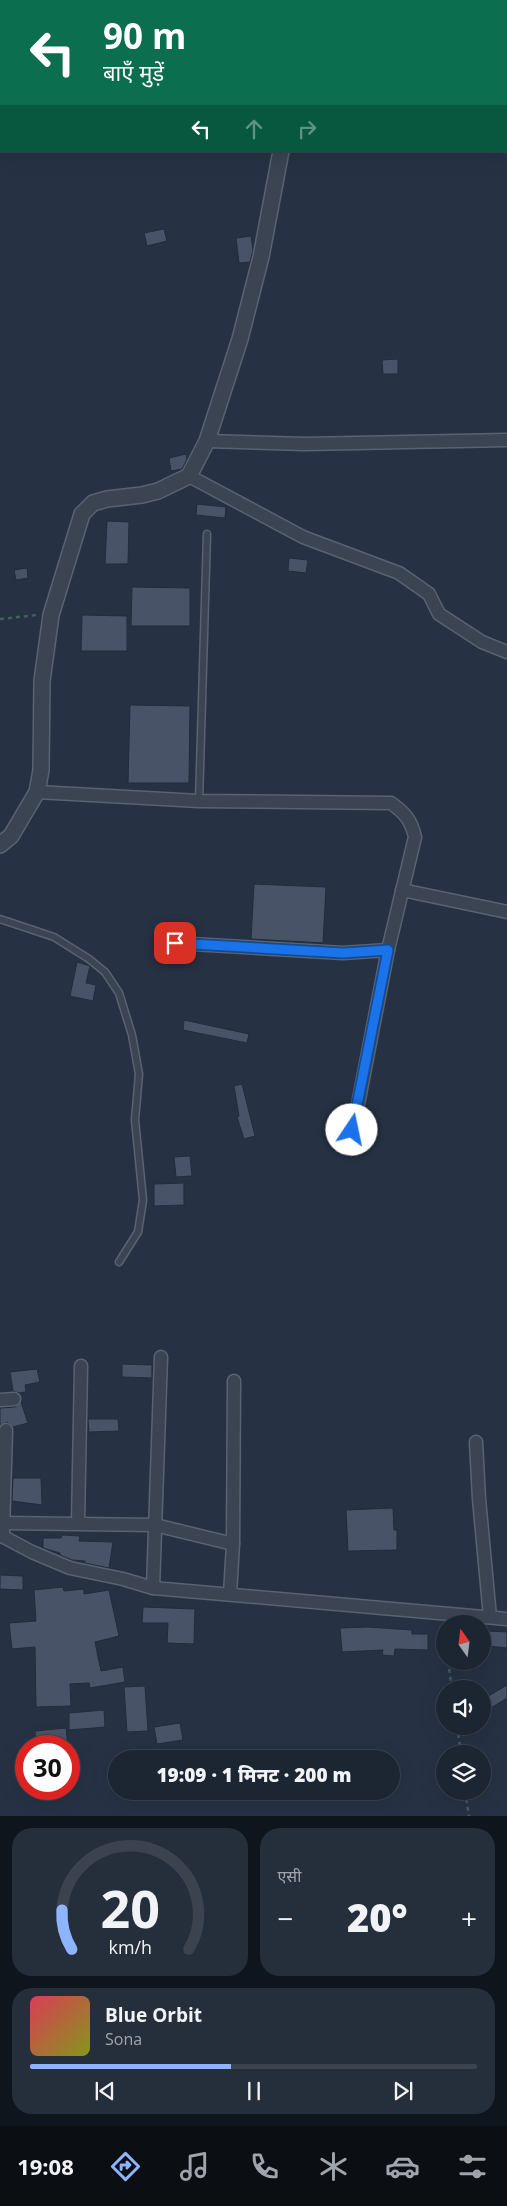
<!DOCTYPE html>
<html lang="hi">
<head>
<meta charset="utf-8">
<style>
  :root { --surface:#1c2633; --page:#252e3b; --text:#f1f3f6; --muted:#a0a5ac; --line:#3a434e; --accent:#8db4fc }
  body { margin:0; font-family:"Open Sans","Noto Sans Devanagari",sans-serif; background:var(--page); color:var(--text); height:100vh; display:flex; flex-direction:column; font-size:19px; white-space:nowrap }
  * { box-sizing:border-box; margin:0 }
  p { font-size:16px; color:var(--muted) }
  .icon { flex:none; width:28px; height:28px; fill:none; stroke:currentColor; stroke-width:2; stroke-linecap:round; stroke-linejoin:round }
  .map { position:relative; height:1816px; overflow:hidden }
  .sheet { display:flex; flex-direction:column; gap:12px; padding:12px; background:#0f151c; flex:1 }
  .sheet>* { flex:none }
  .top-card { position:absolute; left:0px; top:0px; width:508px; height:152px; box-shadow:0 5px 20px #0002,0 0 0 1px var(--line); background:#0b6e4f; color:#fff; overflow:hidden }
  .needle { width:32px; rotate:346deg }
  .controls { position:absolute; left:436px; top:1615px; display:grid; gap:10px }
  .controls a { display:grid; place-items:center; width:55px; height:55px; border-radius:50%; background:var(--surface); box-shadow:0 5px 20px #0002,0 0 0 1px var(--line); font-size:25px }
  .speed { position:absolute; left:15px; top:1735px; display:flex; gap:10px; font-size:25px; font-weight:700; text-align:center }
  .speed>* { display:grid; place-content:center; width:65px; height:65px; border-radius:50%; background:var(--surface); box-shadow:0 5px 20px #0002,0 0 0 1px var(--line); line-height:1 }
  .speed .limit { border:8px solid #d22; background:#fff; color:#111 }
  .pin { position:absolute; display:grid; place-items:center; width:42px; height:42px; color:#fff; margin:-21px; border-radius:10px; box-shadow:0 2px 8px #0006 }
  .me { position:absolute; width:55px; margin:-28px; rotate:11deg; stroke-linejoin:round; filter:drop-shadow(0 0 4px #0008) }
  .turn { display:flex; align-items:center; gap:18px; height:105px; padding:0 20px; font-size:22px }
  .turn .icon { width:65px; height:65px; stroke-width:2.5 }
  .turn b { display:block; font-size:35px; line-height:42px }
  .lanes { display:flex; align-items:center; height:48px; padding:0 20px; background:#0003; justify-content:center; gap:25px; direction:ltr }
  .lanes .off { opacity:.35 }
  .big { font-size:38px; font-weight:800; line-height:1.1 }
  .sheet .widget { flex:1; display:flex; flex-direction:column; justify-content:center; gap:8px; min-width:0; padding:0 18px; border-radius:20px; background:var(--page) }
  .sheet .dial { align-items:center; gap:0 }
  .dial svg { height:130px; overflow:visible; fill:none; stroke:var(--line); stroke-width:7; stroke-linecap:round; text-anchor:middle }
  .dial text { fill:var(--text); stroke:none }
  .song { display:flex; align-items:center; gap:15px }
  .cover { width:60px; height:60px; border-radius:8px; background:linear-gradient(135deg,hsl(350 70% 55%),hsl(70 70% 35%)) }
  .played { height:5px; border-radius:2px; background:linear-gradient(90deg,var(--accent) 45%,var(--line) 45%) }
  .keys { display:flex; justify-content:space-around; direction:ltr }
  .heat { display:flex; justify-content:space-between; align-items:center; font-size:28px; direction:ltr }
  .sheet .tiles { flex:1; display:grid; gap:12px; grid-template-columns:1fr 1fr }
  .widget:last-child { grid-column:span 2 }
  .trip { position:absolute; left:108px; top:1750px; width:292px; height:50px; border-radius:25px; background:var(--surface); box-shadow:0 5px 20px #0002,0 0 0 1px var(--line); font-weight:800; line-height:50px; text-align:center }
  .tabs { display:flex; height:80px; justify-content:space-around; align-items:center; background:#0b0f14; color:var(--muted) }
  .tabs .icon { width:35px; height:35px }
  .tabs .on { color:var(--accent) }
  .tabs b { font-size:22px; color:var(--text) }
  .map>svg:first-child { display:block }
  .building { fill:#485368; stroke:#212b3b }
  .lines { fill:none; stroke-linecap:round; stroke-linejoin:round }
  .service-casing { stroke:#596271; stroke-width:9 }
  .minor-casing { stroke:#596271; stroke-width:15 }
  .tertiary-casing { stroke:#596271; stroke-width:18 }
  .path { stroke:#465d61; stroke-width:2.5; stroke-dasharray:4 4; stroke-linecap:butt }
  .service { stroke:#3a4453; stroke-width:6 }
  .minor { stroke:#3a4453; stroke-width:12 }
  .tertiary { stroke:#3a4453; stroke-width:15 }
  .route-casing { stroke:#114b97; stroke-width:12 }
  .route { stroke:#1a73e8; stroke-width:9 }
</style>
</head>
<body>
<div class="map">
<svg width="507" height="1816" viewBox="0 0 507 1816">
  <rect width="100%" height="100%" fill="#263244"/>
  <g class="building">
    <polygon points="164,229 167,241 147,246 144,233"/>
    <polygon points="251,236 253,250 250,262 239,263 236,238"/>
    <polygon points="398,359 398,374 383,374 382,360"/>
    <polygon points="186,454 187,459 182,469 171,471 169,458"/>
    <polygon points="197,504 226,507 225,518 196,515"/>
    <polygon points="107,521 129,522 128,564 105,564"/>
    <polygon points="289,558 308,560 306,573 288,571"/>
    <polygon points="27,568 28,578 16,580 14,570"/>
    <polygon points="132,587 190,588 190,626 131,626"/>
    <polygon points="82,615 127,616 127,651 81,651"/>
    <polygon points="130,705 190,706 189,783 128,783"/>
    <polygon points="254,884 326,887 323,943 251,939"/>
    <polygon points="77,962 90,966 86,983 96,985 93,1001 70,996"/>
    <polygon points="184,1020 249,1034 247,1043 183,1030"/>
    <polygon points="242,1084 255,1136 244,1139 237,1117 239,1116 234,1086"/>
    <polygon points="190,1156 192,1176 176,1177 174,1157"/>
    <polygon points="184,1183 184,1205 154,1206 154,1184"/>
    <polygon points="122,1364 152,1365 152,1378 122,1377"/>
    <polygon points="37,1369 40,1382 25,1385 26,1392 19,1393 13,1391 10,1372"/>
    <polygon points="21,1402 28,1423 13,1427 7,1422 0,1425 0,1408 15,1407"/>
    <polygon points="88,1419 118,1419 119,1431 89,1432"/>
    <polygon points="13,1478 41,1478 42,1505 12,1501"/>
    <polygon points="393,1508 394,1530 397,1530 397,1550 348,1551 346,1510"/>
    <polygon points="62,1535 80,1536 79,1541 113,1542 109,1568 85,1563 85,1561 72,1560 60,1555 60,1553 43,1548 43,1538 61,1538"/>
    <polygon points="0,1575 23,1576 23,1590 0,1589"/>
    <polygon points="63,1587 64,1591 84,1589 84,1594 109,1590 119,1636 95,1642 101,1671 123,1667 125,1682 90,1688 89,1683 70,1684 71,1706 36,1707 35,1647 12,1649 9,1623 36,1621 34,1590"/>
    <polygon points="143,1607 195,1609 194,1644 167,1643 168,1623 142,1623"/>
    <polygon points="368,1627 412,1630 412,1634 428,1634 428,1650 395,1649 394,1656 382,1655 383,1650 342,1652 340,1628"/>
    <polygon points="488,1631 507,1632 507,1648 487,1646"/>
    <polygon points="507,1685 507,1698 491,1708 485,1698"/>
    <polygon points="145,1686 148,1731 127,1732 124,1687"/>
    <polygon points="104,1710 105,1727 69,1730 69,1713"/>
    <polygon points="180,1723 183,1740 157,1744 154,1727"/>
    <polygon points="66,1728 68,1746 36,1746 35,1731"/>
  </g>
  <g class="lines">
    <defs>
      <g id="service">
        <polyline points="199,801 207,534"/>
        <polyline points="0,919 54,937 89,959 105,972 119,993 132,1035 139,1074 135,1120 143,1200 138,1232 119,1262"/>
      </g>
      <g id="minor">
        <polyline points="207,441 305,444 507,440"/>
        <polyline points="189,476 303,537 399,573 429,594 439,614 482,642 507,652"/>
        <path d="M37 792 199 801 391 803C405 813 411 820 415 837L388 950 343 953 175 943"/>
        <polyline points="402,890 507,912"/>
        <polyline points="353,1130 388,950"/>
        <polyline points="0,1400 14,1399"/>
        <polyline points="476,1442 479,1499 490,1617"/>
        <polyline points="3,1523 155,1525 233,1544 234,1381"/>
        <polyline points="78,1523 81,1366"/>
        <polyline points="3,1531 6,1430"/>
        <polyline points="0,1535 32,1552 70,1568 123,1579 153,1588 507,1619"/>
        <polyline points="153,1588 161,1357"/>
        <polyline points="230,1594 233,1544"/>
      </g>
      <g id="tertiary">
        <polyline points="230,1 233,0"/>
        <polyline points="307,1 307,0"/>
        <polyline points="0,84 1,83"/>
        <polyline points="0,845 11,836 37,792 41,770 42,681 51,615 82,514 93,503 107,499 142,495 158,491 189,476 207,441 240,339 261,257 281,151"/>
      </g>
    </defs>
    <use href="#service" class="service-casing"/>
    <use href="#minor" class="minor-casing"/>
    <use href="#tertiary" class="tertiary-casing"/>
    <g class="path">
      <polyline points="0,619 37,615"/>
      <polyline points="443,1626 445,1638"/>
      <polyline points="448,1661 452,1689"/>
      <polyline points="457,1726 461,1754"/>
      <polyline points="465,1791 469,1816"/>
    </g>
    <use href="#service" class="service"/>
    <use href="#minor" class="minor"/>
    <use href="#tertiary" class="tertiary"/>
  </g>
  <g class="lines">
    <defs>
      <polyline id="route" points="175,943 343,953 388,950 352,1130"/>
    </defs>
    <use href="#route" class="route-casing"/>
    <use href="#route" class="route"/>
  </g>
</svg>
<div class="controls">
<a><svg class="needle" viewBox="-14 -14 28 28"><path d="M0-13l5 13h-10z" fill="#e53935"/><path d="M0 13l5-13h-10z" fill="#a0a5ac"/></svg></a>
<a><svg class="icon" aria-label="sound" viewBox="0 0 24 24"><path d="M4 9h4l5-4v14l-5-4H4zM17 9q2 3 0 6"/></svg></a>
<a><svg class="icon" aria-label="layers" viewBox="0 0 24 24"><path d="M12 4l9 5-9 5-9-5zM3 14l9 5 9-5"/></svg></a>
</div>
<div class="speed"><div class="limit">30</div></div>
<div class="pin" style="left:175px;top:943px;background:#d93025"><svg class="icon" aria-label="arrive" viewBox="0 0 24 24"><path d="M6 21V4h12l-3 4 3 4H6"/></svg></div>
<svg class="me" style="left:352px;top:1130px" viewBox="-20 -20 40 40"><circle r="19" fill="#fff"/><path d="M0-13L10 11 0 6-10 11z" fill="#1a73e8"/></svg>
<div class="trip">19:09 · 1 मिनट · 200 m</div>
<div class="top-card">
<div class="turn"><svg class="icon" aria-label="left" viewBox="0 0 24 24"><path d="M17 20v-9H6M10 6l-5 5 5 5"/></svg><div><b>90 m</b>बाएँ मुड़ें</div></div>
<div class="lanes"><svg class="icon" aria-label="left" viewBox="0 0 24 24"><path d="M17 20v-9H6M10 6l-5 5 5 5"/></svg><svg class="icon off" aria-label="ahead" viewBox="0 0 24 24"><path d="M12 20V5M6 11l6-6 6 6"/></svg><svg class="icon off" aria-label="right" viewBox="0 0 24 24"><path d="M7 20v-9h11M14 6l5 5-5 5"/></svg></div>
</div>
</div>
<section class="sheet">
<div class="tiles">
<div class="widget dial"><svg viewBox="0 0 100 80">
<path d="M14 69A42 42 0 1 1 86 69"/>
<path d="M14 69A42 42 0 0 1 8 45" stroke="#8db4fc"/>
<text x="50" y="56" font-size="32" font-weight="700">20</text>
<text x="50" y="72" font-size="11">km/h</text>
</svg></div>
<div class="widget"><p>एसी</p>
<div class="heat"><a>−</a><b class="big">20°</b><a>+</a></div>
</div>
<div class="widget">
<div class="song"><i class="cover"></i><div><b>Blue Orbit</b><p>Sona</p></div></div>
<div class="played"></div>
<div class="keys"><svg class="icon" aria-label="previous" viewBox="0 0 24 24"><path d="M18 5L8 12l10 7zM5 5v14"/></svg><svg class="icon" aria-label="pause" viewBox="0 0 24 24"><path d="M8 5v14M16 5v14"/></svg><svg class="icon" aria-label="next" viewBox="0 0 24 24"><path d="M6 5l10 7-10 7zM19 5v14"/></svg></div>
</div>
</div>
</section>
<nav class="tabs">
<b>19:08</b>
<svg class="icon on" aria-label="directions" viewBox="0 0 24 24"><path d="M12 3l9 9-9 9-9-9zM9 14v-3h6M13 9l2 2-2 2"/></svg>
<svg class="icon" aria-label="music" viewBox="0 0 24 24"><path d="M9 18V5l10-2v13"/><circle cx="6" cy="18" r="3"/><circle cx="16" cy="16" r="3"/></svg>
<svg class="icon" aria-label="phone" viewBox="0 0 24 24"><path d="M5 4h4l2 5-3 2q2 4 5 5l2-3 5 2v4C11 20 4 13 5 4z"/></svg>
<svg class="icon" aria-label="climate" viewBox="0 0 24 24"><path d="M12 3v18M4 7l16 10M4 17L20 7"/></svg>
<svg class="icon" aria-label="car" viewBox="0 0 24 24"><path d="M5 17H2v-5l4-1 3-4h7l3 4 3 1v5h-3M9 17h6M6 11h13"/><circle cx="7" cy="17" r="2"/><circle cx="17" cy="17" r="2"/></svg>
<svg class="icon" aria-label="filters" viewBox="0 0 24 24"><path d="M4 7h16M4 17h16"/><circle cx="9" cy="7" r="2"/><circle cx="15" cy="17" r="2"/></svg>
</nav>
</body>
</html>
